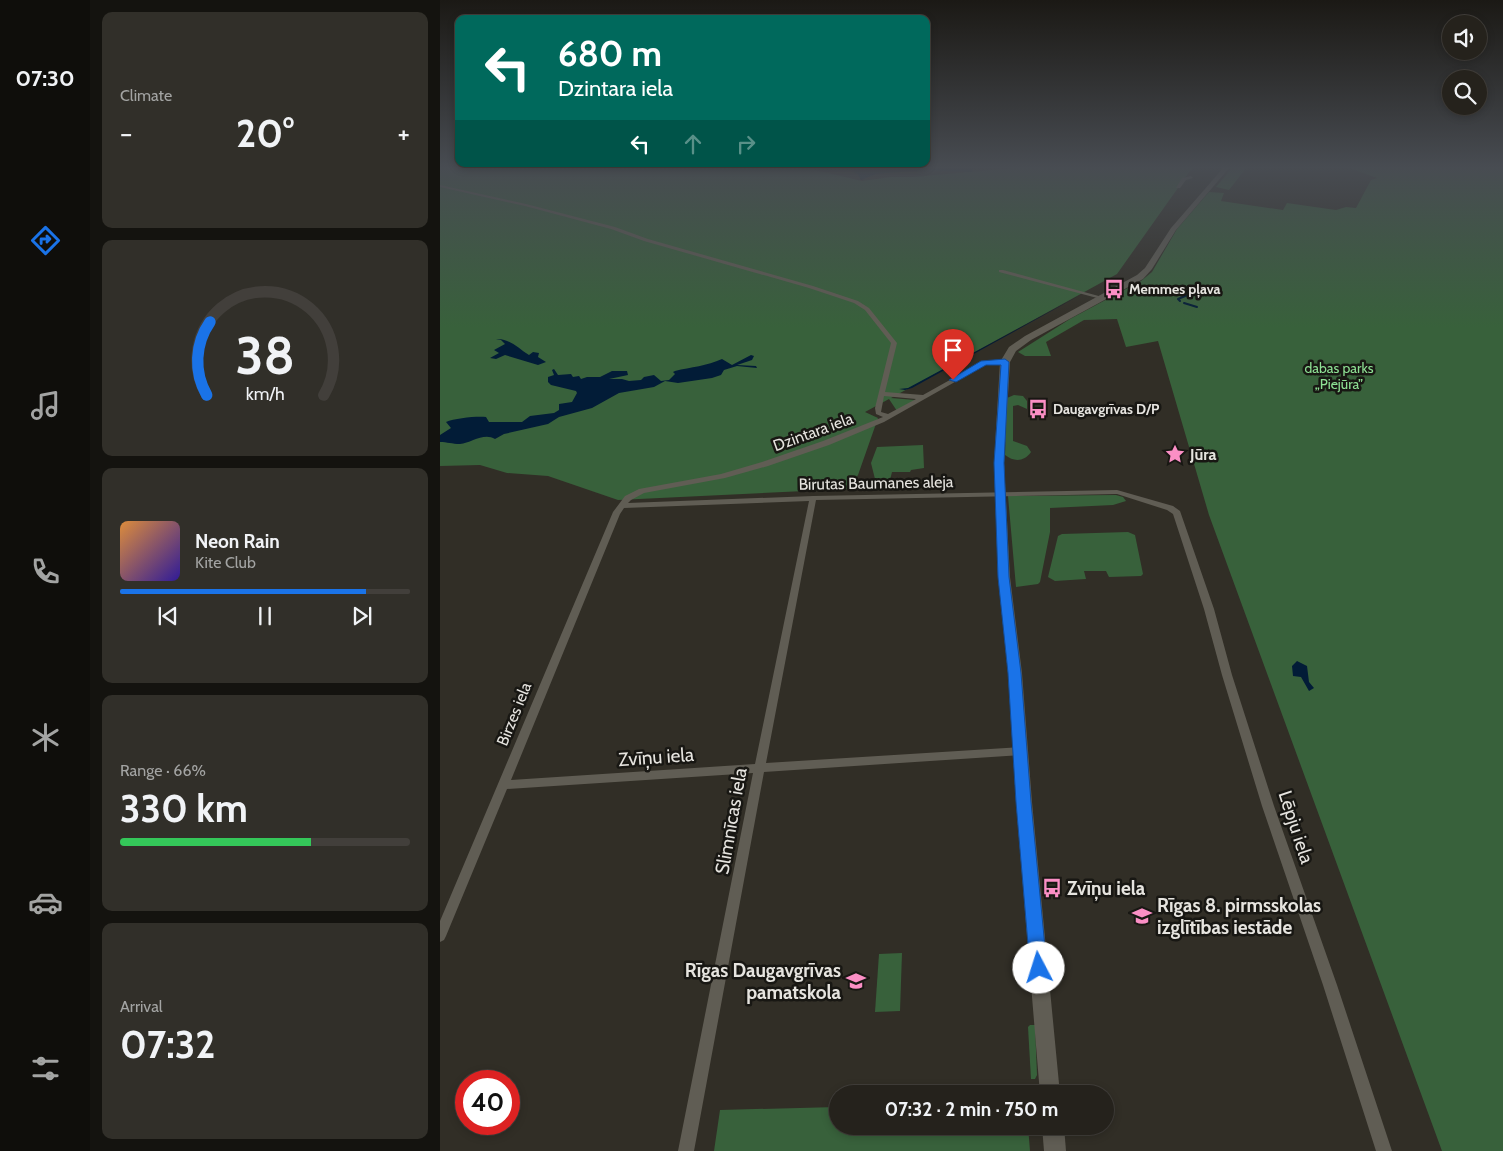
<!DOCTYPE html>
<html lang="en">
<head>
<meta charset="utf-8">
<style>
  :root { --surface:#25221c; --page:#312f29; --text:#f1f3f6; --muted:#a3a4a3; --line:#423f3b; --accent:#1a73e8 }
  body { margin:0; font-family:Cabin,sans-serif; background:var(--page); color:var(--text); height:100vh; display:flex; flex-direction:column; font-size:19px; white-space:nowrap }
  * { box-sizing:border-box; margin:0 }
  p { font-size:16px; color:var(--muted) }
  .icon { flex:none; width:28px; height:28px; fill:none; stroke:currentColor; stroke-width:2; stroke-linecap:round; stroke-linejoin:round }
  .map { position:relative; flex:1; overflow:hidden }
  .drawer { display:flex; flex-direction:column; gap:12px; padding:12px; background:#14130f; width:350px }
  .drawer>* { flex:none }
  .hud { position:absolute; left:15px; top:15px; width:475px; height:152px; border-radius:10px; box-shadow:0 2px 8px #0003,0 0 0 1px var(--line); background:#00695c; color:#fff; overflow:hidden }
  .fabs { position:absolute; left:1002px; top:15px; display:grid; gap:10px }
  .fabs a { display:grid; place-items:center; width:45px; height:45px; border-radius:50%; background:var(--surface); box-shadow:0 2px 8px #0003,0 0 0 1px var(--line); font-size:25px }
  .speed { position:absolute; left:15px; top:1070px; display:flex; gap:10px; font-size:25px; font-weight:700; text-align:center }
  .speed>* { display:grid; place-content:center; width:65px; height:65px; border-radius:50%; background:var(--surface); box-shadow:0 2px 8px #0003,0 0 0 1px var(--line); line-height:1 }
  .speed .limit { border:8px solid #d22; background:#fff; color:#111 }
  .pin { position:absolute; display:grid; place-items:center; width:42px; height:42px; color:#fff; margin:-51px -21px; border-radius:50% 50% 50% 0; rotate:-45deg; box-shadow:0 0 5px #0007 }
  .pin .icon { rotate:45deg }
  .me { position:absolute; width:55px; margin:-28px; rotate:355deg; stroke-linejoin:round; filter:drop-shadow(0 0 4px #0008) }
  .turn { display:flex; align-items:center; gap:18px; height:105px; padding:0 20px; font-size:22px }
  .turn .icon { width:65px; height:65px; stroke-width:2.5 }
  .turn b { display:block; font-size:35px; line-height:42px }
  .lanes { display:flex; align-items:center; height:48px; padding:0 20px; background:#0003; justify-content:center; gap:25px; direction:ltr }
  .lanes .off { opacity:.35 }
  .big { font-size:38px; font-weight:700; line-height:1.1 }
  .drawer .tile { flex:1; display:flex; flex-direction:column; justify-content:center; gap:8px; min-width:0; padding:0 18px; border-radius:10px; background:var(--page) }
  .drawer .dial { align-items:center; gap:0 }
  .dial svg { height:130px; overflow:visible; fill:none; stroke:var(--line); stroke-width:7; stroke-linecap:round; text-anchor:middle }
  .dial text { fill:var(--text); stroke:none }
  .song { display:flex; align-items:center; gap:15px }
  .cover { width:60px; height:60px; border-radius:8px; background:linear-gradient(135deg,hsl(30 70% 55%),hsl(250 70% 35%)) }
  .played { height:5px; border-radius:2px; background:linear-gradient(90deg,var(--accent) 85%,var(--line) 85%) }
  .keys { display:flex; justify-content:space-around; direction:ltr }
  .heat { display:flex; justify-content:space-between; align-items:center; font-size:28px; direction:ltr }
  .charge { height:8px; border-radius:4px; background:linear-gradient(90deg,#34c759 66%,var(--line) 0) }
  .trip { position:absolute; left:389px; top:1085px; width:285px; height:50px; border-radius:25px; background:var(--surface); box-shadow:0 2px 8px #0003,0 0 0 1px var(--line); font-weight:700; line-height:50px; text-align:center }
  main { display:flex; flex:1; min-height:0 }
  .tabs { display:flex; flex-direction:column; width:90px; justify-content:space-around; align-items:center; background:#0f0e0b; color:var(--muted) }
  .tabs .icon { width:35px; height:35px }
  .tabs .active { color:var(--accent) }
  .tabs b { font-size:22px; color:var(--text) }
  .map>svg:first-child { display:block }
  .green { fill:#38613b }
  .water { fill:#021c37 }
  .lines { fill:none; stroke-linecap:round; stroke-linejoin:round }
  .stream { stroke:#021c37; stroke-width:2 }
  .street { fill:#605d54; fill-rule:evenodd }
  .secondary { fill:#605d54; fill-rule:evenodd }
  .route { fill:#1a73e8; stroke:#114b97 }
  .labels { text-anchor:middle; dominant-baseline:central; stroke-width:5; stroke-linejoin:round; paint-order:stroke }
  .far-poi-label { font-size:14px; font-weight:bold; fill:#e6e4df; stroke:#181713; text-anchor:start }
  .far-park-label { font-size:14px; fill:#8ee094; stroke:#181713 }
  .street-label { font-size:16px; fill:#e6e4df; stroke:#181713 }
  .poi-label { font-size:16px; font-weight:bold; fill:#e6e4df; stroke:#181713; text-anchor:start }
  .near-street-label { font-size:19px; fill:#e6e4df; stroke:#181713 }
  .near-poi-label { font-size:19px; font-weight:bold; fill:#e6e4df; stroke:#181713; text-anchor:start }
</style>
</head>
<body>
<main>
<nav class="tabs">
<b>07:30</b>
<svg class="icon active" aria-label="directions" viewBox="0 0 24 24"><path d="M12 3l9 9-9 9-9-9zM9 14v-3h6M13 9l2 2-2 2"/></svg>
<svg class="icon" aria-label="music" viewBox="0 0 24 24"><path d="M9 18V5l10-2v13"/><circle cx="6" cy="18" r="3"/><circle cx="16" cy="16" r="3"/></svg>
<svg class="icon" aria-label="phone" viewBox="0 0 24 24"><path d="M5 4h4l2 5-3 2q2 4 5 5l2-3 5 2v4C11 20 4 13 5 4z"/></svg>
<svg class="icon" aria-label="climate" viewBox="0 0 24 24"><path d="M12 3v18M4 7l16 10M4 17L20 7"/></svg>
<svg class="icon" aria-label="car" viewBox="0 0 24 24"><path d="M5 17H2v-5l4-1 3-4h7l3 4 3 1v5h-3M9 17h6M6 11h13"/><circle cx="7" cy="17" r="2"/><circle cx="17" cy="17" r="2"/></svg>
<svg class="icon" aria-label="filters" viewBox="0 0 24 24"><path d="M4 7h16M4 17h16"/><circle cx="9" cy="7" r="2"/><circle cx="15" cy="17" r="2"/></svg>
</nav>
<section class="drawer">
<div class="tile"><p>Climate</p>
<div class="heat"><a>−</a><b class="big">20°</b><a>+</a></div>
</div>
<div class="tile dial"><svg viewBox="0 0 100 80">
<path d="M14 69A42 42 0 1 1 86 69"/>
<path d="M14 69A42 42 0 0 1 16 24" stroke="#1a73e8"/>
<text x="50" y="56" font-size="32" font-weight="700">38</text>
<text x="50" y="72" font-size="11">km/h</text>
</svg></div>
<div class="tile">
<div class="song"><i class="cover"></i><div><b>Neon Rain</b><p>Kite Club</p></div></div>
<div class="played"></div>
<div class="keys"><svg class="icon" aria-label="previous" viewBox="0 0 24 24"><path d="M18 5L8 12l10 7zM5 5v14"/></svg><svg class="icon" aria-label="pause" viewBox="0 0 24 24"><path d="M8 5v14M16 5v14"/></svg><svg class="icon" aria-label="next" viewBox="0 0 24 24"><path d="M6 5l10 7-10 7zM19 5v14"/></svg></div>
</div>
<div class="tile"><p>Range · 66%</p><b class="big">330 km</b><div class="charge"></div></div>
<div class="tile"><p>Arrival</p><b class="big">07:32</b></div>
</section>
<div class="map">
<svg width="1063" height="1151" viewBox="0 0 1063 1151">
  <rect width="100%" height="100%" fill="#312e26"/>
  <g class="green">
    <polygon points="0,167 363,167 422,181 451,177 471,177 587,167 756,167 750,171 677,274 451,398 475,400 457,411 449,399 425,412 438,418 418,475 407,489 178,500 108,476 67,473 40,465 0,466"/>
    <polygon points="790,167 807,167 789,190 776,187 791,169"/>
    <polygon points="907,167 1063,167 1063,1151 1002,1151 769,515 718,341 686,347 677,319 644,320 606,342 611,356 585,356 578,352 630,319 701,281 712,272 737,229 769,192 784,193 781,201 843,210 847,203 896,210 906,207 916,208 931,180 937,178"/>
    <path d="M574 395 583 396 587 401V409L578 405 573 406V441L587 446 591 452C584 462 574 462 565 455L567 398Z"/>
    <polygon points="483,445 484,468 471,470 470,472 452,472 450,480 435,479 431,463 437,447"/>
    <polygon points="676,495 683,497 686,501 673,505 610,508 610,532 600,582 598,584 576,587 568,496"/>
    <polygon points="688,532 695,535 703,574 701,576 669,577 666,571 644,571 646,579 615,581 608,577 618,536 622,534"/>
    <polygon points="462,953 460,1011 435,1012 439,954"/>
    <polygon points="590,1025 595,1025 597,1075 595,1079 591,1079 588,1027"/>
    <polygon points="397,1107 398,1126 588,1126 590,1151 274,1151 280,1110"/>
  </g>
  <g class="water">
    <polygon points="409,167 538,167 533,169 532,172 485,170 436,174 421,180 418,174 413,173 415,172"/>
    <polygon points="644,293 472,388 465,390 459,389 468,388"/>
    <path d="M56 339C69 338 78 348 89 355L93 352 99 353 98 357 106 362 98 365 65 355 56 359 50 358 59 353 54 350 65 344 61 340Z"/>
    <path d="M311 355 314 356 312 360 297 365 316 366 317 368 297 366 284 370 281 375 272 378 238 383 225 381 214 387 179 393 152 408 119 417 108 424 64 434 55 439C44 432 31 443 20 444 12 444 7 442 0 442V435L11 428 6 422C15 418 37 416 46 417L49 422H82L90 416 114 413 119 410V404L132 402 137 393 136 391 111 385 108 382V377L114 375 112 370 114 369 118 375 131 374 133 377 139 376 141 379 147 377H160L172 371H187L188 375 169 379H182L189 381 201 380 204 377 214 375 221 381 229 380 235 374 233 372 235 371C251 367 267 366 282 359L292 365Z"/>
    <polygon points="857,661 867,666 869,682 874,688 869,691 861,677 853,676 852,666"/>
  </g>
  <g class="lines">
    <g class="stream">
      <polyline points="740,301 738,299 750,294"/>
      <polyline points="744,303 757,307"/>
    </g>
    <g class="street">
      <polygon points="751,176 753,178 746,180 740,188 736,188 742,178"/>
      <path d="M0 185 86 204 175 227 208 239 373 286 418 301 429 308 457 343 445 392 483 395 542 362 565 360 568 362 565 364 545 365 444 422 389 445 328 466 285 478 204 493 191 500 188 503 373 496 677 490 733 506 740 511 774 609 792 675 834 806 897 985 952 1151H936L883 985 822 806 782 675 764 609 733 514 727 510 677 494 376 500 326 763 580 747 584 748 585 751 584 754 580 755 324 772 254 1151H238L313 773 67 789 6 936 4 940 0 942V921L173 512 185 496 199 489 281 474 322 462 383 441 443 417 436 414 435 408 451 343 425 310 414 303 369 288 204 241 171 229 85 206 0 187ZM444 396 476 399 448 414 441 412ZM369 501 315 764 71 780 180 514 184 508Z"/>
      <polygon points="559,270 563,270 666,298 661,299 559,272"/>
    </g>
    <g class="secondary">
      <polygon points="784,167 790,167 736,230 712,269 703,279 591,340 576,351 570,362 564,463 570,577 582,673 592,802 620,1094 600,1094 576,802 568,673 558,577 554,463 560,362 569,347 585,336 697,275 705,268 731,228"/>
      <polygon points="602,1126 624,1126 626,1151 604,1151"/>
    </g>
  </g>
  <linearGradient id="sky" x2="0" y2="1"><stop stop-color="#1b1915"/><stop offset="0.51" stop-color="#484c52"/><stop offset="1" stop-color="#484c52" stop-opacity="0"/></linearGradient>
  <rect width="1063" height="328" fill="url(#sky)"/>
  <polygon class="route" points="565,359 569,362 564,463 569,577 581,673 591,802 607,968 605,974 599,976 593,974 590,968 576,802 568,673 558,577 554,463 561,365 546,365 516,382 509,380 541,361"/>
  <defs>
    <symbol id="bus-bare" viewBox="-9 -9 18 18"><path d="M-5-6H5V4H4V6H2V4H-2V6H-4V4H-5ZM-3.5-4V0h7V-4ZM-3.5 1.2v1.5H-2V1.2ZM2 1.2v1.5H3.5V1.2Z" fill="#fb8fc5" stroke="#181713" stroke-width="2.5" paint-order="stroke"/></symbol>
    <symbol id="sight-bare" viewBox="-9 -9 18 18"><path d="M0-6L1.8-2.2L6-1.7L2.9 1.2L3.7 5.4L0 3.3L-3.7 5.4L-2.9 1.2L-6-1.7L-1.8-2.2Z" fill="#fb8fc5" stroke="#181713" stroke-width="2.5" paint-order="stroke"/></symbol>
    <symbol id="school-bare" viewBox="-9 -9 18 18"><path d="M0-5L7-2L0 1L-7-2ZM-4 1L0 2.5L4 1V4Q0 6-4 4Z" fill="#fb8fc5" stroke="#181713" stroke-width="2.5" paint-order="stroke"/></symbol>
  </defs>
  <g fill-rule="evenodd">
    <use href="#bus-bare" x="660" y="275" width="28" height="28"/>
    <use href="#bus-bare" x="584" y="395" width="28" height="28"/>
    <use href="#sight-bare" x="721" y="440" width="28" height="28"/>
    <use href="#bus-bare" x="598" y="874" width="28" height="28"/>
    <use href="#school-bare" x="688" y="902" width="28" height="28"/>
    <use href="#school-bare" x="402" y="967" width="28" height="28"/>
  </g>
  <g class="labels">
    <g class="far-poi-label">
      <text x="689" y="289">Memmes pļava</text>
      <text x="613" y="409">Daugavgrīvas D/P</text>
    </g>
    <g class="far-park-label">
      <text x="899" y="368">dabas parks<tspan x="899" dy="16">„Piejūra”</tspan></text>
    </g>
    <g class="street-label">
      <text transform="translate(373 432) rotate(-20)">Dzintara iela</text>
      <text transform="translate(436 483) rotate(-1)">Birutas Baumanes aleja</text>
      <text transform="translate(74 714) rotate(-68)">Birzes iela</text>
    </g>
    <g class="poi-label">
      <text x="750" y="454">Jūra</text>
    </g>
    <g class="near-street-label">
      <text transform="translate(216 757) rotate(-4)">Zvīņu iela</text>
      <text transform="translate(291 821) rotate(-80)">Slimnīcas iela</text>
      <text transform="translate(856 827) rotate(72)">Lēpju iela</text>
    </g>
    <g class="near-poi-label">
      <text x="627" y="888">Zvīņu iela</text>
      <text x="717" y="905">Rīgas 8. pirmsskolas<tspan x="717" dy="22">izglītības iestāde</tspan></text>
      <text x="401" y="970" text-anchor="end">Rīgas Daugavgrīvas<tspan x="401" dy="22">pamatskola</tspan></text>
    </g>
  </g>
</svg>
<div class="fabs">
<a><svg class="icon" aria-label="sound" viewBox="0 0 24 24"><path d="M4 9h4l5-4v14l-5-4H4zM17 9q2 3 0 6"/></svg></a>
<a><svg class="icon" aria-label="search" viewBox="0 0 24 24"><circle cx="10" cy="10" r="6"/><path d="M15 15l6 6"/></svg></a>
</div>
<div class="speed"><div class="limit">40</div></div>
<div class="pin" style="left:513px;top:380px;background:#d93025"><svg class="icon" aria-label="arrive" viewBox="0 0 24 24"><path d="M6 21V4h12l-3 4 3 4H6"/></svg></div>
<svg class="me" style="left:599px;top:968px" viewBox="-20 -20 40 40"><circle r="19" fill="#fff"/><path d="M0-13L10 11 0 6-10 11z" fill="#1a73e8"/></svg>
<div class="trip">07:32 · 2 min · 750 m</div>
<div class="hud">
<div class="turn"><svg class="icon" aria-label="left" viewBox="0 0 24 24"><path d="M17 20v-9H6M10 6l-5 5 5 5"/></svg><div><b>680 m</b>Dzintara iela</div></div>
<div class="lanes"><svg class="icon" aria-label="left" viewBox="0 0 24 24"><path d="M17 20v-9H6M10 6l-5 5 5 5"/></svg><svg class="icon off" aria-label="ahead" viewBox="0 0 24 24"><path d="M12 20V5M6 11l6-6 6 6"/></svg><svg class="icon off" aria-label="right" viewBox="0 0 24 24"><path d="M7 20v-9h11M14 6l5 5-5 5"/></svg></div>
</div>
</div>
</main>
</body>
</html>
